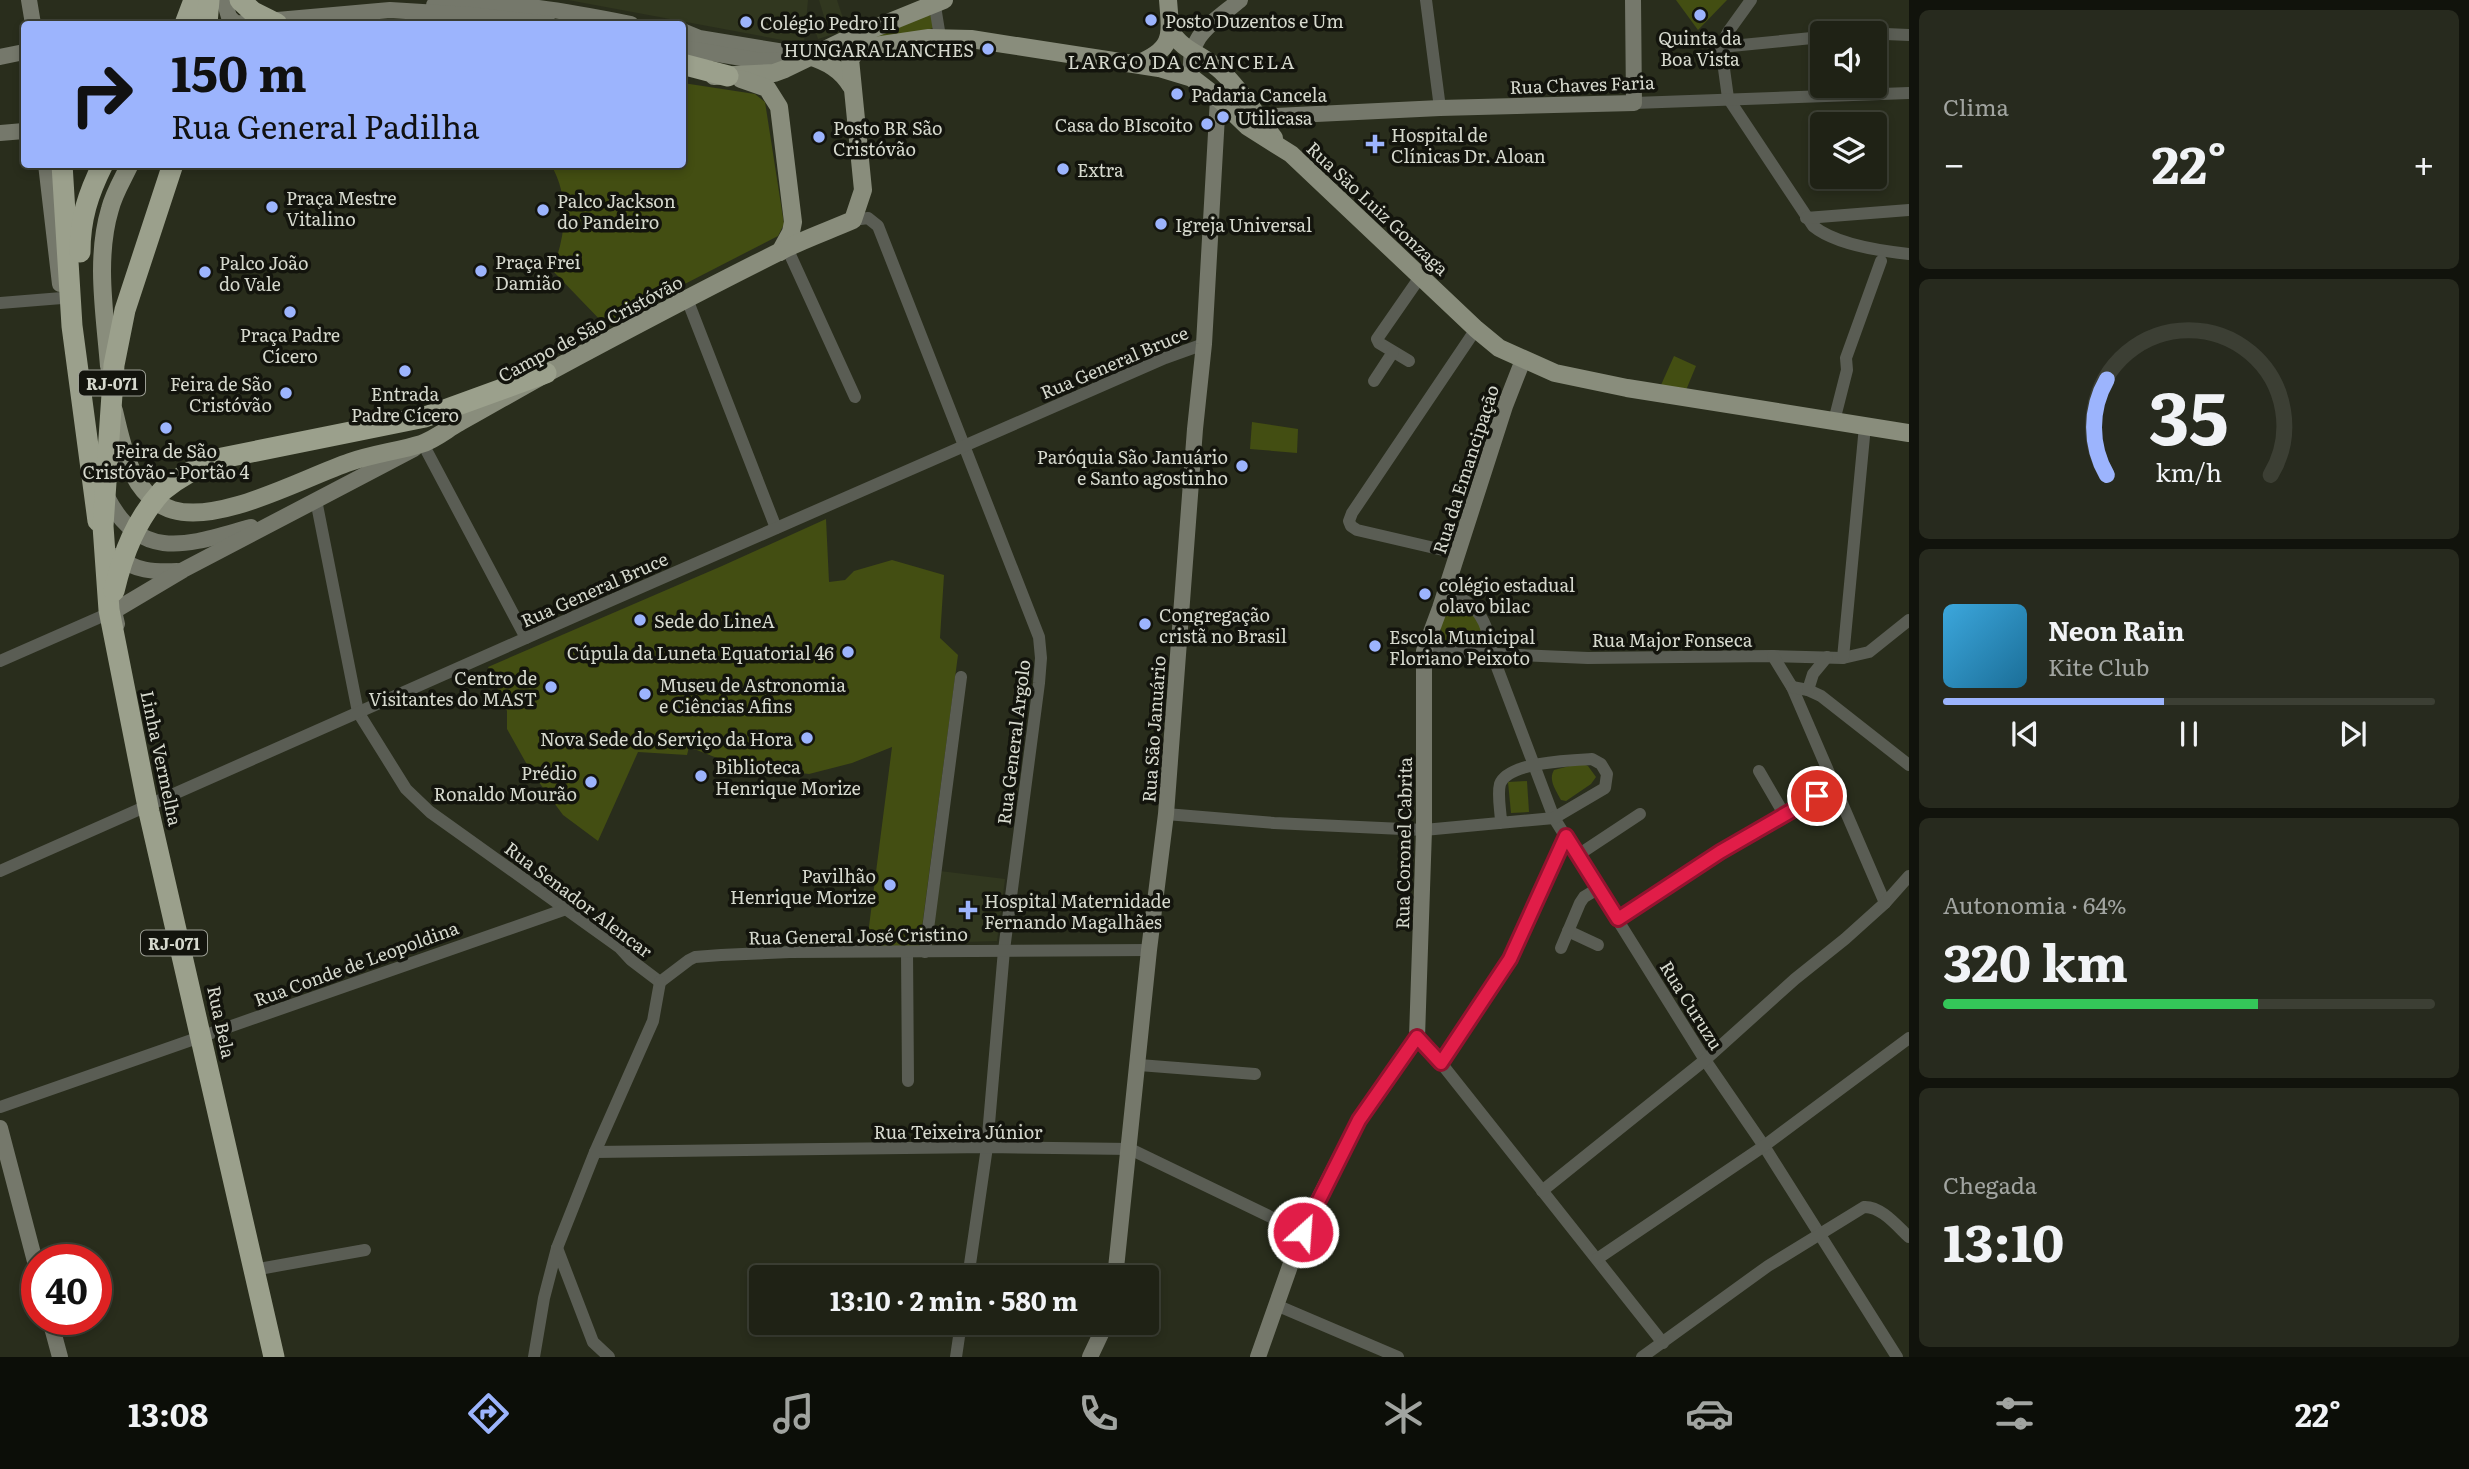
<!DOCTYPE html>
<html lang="pt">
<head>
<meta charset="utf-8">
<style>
  :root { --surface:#1f2215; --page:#272a1e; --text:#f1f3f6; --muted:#a1a4a0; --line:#3c3f34; --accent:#9cb4fd }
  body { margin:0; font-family:Literata,serif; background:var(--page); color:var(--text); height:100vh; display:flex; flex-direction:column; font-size:26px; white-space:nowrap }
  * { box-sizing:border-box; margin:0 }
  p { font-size:23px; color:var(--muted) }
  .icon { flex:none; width:38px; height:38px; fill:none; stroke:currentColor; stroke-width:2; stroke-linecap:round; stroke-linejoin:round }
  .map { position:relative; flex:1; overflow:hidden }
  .details { display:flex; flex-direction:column; gap:10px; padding:10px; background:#11130c; width:560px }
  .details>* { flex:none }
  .hud { position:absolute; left:21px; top:21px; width:665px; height:147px; border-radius:7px; box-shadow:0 4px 10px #0003,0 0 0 2px var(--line); background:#9cb4fd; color:#111; overflow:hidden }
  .fabs { position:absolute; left:1810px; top:21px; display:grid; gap:14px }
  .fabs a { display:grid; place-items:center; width:77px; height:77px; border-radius:7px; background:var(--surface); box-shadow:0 4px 10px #0003,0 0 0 2px var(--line); font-size:35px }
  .speed { position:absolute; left:21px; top:1244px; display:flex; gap:14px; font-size:35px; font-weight:700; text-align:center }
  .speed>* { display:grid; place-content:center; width:91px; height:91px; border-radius:50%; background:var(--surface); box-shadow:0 4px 10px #0003,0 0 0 2px var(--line); line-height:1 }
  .speed .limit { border:10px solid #d22; background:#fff; color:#111 }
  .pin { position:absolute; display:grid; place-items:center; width:60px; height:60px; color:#fff; margin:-30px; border:4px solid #fff; border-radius:50%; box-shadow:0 2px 7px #0007 }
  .me { position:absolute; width:77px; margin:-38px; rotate:26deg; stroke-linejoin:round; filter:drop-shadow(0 0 5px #0008) }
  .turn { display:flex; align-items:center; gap:24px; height:147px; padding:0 35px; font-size:32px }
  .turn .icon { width:91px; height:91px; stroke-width:2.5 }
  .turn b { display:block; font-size:49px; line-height:60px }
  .big { font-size:52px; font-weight:700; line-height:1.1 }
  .details .card { flex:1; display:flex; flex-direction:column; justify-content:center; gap:10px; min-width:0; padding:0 24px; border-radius:10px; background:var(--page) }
  .details .dial { align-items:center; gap:0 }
  .dial svg { height:182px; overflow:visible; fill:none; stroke:var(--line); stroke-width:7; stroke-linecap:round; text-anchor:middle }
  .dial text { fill:var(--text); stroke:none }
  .song { display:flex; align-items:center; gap:21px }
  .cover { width:84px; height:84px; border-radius:10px; background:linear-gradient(135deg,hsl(200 70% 55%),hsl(200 70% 35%)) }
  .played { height:7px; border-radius:4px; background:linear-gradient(90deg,var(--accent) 45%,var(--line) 45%) }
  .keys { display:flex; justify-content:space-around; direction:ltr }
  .heat { display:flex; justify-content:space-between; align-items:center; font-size:38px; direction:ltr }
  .charge { height:10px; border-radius:5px; background:linear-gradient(90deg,#34c759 64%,var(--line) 0) }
  .trip { position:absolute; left:749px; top:1265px; width:410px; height:70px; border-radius:7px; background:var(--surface); box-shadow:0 4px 10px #0003,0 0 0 2px var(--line); font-weight:700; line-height:70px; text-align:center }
  .dock { display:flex; height:112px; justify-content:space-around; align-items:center; background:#0c0e08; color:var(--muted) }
  .dock .icon { width:49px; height:49px }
  .dock .active { color:var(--accent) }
  .dock b { font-size:32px; color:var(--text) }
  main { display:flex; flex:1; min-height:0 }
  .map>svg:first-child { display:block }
  .built { fill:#31371f }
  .green { fill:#434e12 }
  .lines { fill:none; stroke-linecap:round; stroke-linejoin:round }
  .street { stroke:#5a5d54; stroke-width:12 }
  .secondary { stroke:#75786b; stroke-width:16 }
  .primary { stroke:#898d7c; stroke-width:18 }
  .highway { stroke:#9ba08c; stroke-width:21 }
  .highway-bridge { stroke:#9ba08c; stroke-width:21 }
  .route-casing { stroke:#92132f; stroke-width:18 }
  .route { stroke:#e11d48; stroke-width:12 }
  .poi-dot { fill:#9cb4fd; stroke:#13140d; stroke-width:2.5 }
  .labels { text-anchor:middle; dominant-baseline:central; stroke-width:7; stroke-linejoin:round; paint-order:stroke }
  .shield { fill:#13140d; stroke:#9c9e94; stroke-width:2 }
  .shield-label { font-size:16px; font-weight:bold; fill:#d6d9ce }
  .poi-label { font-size:18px; fill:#d6d9ce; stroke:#13140d; text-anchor:start }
  .street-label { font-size:18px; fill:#d6d9ce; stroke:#13140d }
  .neighbourhood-label { font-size:19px; letter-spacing:2px; fill:#d6d9ce; stroke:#13140d }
</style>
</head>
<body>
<main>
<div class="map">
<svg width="1909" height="1357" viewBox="0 0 1909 1357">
  <rect width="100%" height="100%" fill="#292d1c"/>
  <g class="built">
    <polygon points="568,0 808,0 804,44"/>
    <polygon points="819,0 837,0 847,30 818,39 814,27 826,23"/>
    <polygon points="940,871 1005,879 997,941 932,943"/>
  </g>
  <g class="green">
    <polygon points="1676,0 1727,0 1698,30"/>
    <path d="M932 15 933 28C899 41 860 32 835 63L827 57C852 44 870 39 896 29 908 24 919 16 932 15Z"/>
    <path d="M683 83 755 94 765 102 784 224 778 236 605 325 552 270C566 237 570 197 551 165L682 164Z"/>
    <polygon points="1674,356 1696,366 1684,395 1661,385"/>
    <polygon points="1252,422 1298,429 1297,453 1250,449"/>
    <polygon points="826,519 829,582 845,580 854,571 892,560 944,575 940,638 958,655 919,950 866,950 892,747 852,763 809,774 735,765 689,747 687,755 638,752 598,841 563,815 530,770 507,729 507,711 488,667 722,566"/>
    <polygon points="1452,597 1469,607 1485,634 1481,645 1436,645 1433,639 1443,633 1438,624"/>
    <path d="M1581 763 1588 766 1596 777 1591 784 1566 801 1561 800C1556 790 1548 780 1554 770Z"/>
    <polygon points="1527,781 1529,812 1511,813 1508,782"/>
  </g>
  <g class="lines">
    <g class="street">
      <polyline points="934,0 940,37"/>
      <polyline points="1426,0 1440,108"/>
      <path d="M1751 0 1728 32 1721 47 1728 98 1813 226C1835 244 1880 251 1909 254"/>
      <polyline points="1862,33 1909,35"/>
      <polyline points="1721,47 1822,37"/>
      <polyline points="1634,103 1909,93"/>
      <polyline points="1806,218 1909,210"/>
      <polyline points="853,220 868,218 878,226 1039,637 1041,658 1039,683 1004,950 987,1147 968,1278"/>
      <polyline points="787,248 855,397"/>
      <polyline points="687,299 776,528"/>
      <polyline points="0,303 62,298"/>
      <polyline points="1409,361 1379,343 1377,339 1420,277"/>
      <polyline points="1374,381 1393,352"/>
      <polyline points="1834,421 1847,370 1846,358 1881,261"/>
      <polyline points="423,444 526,638"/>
      <polyline points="316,500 358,712 406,789 430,812 619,947 631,960 660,982"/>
      <polyline points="1456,553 1357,530 1351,526 1349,521 1352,513 1476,329"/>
      <path d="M1446 591C1478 603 1488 621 1492 654L1554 818 1705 1060 1764 1146 1897 1357"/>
      <polyline points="1424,651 1588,658 1773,656 1843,658 1869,652 1909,620"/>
      <polyline points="1773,656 1792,687 1885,903"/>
      <polyline points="1843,658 1865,426"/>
      <polyline points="0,661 114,611"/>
      <polyline points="1792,687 1808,690 1821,696 1909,765"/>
      <polyline points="1808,690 1813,674 1827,657"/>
      <polyline points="1759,771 1784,814"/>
      <path d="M1166 814 1274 823 1424 830 1554 818 1605 788 1607 774 1601 764 1592 759C1572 760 1508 762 1500 784 1497 795 1501 812 1501 823"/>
      <polyline points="1578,855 1640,814"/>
      <polyline points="0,871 596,607 1165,358 1204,344"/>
      <polyline points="1618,919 1720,852 1833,786"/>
      <polyline points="1568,931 1598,945"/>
      <polyline points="1561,948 1580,903 1584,897 1599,888"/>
      <polyline points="907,952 908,1081"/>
      <polyline points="925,952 961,677"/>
      <polyline points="660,982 689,960 695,957 721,955 790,952 1149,950"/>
      <polyline points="1417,1037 1441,1063 1663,1343"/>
      <polyline points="1441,1063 1510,959 1566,836"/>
      <polyline points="1139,1065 1255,1074"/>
      <polyline points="0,1107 566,909"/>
      <polyline points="595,1152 987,1147 1130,1149 1302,1232"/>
      <polyline points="1542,1191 1705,1060 1795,979 1845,939 1885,903 1909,876"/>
      <polyline points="557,1248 593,1342 609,1357"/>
      <polyline points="1597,1259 1764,1146 1909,1038"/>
      <polyline points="259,1269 365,1250"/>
      <polyline points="1276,1305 1398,1357"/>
      <polyline points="534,1357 544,1298 557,1248 595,1152 653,1021 660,982"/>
      <polyline points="956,1357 961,1323"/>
      <path d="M1642 1357 1768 1266 1864 1207C1881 1206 1897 1226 1909 1237"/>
    </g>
    <g class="secondary">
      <polyline points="29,0 33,24"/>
      <polyline points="224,0 229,17 236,24"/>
      <path d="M434 5C507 0 561 10 631 24"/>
      <polyline points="232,24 390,10 471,15 549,24"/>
      <polyline points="682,31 699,38 809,56"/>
      <polyline points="682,48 760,61 783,60"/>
      <polyline points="0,57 24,52"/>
      <path d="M1192 78C1185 37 1211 24 1240 0"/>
      <polyline points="1257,117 1440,108 1634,103 1633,0"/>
      <polyline points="0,133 24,131"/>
      <polyline points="46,164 60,284"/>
      <path d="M107 497C142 565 192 543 251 527"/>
      <path d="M116 556C135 571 153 572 177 571"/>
      <polyline points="117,624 114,611 183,570 414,449"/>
      <polyline points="0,1128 37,1269"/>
      <polyline points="1115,1278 1149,950 1166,814 1195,429 1204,344 1218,98"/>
      <polyline points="50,1320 60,1357"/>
      <polyline points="1090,1357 1106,1323"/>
      <polyline points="1258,1357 1302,1232 1359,1120 1417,1037 1424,830 1424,651 1440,608 1505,406 1523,360"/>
    </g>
    <g class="primary">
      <path d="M1171 31C1182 51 1206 56 1222 72 1242 91 1257 116 1274 138"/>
      <path d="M809 56C827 62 841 69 851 86"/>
      <path d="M1137 64C1174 49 1171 36 1168 0"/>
      <polyline points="714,76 774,73 785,69 843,41 944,0"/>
      <polyline points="741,79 767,88 779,107 793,222 791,232 780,252"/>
      <path d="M109 366C105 314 95 259 110 209 114 193 123 179 130 164"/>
      <path d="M114 411C123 448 131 497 173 510 221 524 303 478 350 462 373 454 398 451 421 444 434 440 446 430 458 423 487 407 516 390 545 374 625 331 704 289 785 249 807 238 830 230 853 220L863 190 850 59 858 50 868 47 929 38 971 39 1159 68 1192 78 1218 98 1248 127 1291 154 1476 329 1499 348 1555 373 1627 388 1909 433"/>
    </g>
    <g class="highway">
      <polyline points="185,24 194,0"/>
      <polyline points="207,24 209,0"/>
      <polyline points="682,64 728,76"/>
      <polyline points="62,164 72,326 98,521"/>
      <path d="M80 252C80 219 88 194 103 164"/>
      <path d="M162 491C180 476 199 466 222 458L425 417 546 373"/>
    </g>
    <g class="highway-bridge">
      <polyline points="240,0 253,12 277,24"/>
      <polyline points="173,164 125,310 114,365 103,526 109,610 149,812 274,1357"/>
      <path d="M114 591C123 553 136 520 162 491"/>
    </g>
  </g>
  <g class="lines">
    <defs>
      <polyline id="route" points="1303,1232 1359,1120 1417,1037 1441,1063 1510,959 1566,836 1618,919 1720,852 1817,796"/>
    </defs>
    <use href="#route" class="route-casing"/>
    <use href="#route" class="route"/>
  </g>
  <g class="poi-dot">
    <circle cx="1700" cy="15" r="7"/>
    <circle cx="1151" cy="20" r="7"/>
    <circle cx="746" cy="22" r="7"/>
    <circle cx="988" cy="49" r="7"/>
    <circle cx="1177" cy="94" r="7"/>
    <circle cx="1223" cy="117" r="7"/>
    <circle cx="1207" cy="124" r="7"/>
    <circle cx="819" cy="137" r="7"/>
    <path d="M1371.5 133.5h7v7h7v7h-7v7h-7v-7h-7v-7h7z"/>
    <circle cx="1063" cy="169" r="7"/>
    <circle cx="272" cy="207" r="7"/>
    <circle cx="543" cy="210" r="7"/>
    <circle cx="1161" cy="224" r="7"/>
    <circle cx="481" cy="271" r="7"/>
    <circle cx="205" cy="272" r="7"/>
    <circle cx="290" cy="312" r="7"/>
    <circle cx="405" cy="371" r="7"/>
    <circle cx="286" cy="393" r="7"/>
    <circle cx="166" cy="428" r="7"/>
    <circle cx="1242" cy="466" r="7"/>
    <circle cx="1425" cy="594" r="7"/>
    <circle cx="640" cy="620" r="7"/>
    <circle cx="1145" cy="624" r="7"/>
    <circle cx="1375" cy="646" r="7"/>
    <circle cx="848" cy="652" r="7"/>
    <circle cx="551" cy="687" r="7"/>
    <circle cx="645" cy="694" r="7"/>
    <circle cx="807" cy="738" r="7"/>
    <circle cx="701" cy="776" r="7"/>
    <circle cx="591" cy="782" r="7"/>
    <circle cx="890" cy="885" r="7"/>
    <path d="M964.5 899.5h7v7h7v7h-7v7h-7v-7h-7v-7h7z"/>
  </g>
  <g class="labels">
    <g class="shield">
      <rect x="79" y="370.5" width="66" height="25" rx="5"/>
      <rect x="141" y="930.5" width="66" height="25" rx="5"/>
    </g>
    <g class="shield-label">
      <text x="112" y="383">RJ-071</text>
      <text x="174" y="943">RJ-071</text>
    </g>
    <g class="poi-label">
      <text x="1165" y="20">Posto Duzentos e Um</text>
      <text x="760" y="22">Colégio Pedro II</text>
      <text x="1700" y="37" text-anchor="middle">Quinta da<tspan x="1700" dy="21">Boa Vista</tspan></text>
      <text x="974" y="49" text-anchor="end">HUNGARA LANCHES</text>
      <text x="1191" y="94">Padaria Cancela</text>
      <text x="1237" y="117">Utilicasa</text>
      <text x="1193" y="124" text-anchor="end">Casa do BIscoito</text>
      <text x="833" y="127">Posto BR São<tspan x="833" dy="21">Cristóvão</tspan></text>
      <text x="1391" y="134">Hospital de<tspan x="1391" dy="21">Clínicas Dr. Aloan</tspan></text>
      <text x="1077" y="169">Extra</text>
      <text x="286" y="197">Praça Mestre<tspan x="286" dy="21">Vitalino</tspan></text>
      <text x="557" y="200">Palco Jackson<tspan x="557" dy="21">do Pandeiro</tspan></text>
      <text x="1175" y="224">Igreja Universal</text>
      <text x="495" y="261">Praça Frei<tspan x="495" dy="21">Damião</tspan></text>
      <text x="219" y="262">Palco João<tspan x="219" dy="21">do Vale</tspan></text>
      <text x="290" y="334" text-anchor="middle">Praça Padre<tspan x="290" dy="21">Cícero</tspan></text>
      <text x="272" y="383" text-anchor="end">Feira de São<tspan x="272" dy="21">Cristóvão</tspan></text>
      <text x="405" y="393" text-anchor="middle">Entrada<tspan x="405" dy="21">Padre Cícero</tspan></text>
      <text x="166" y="450" text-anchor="middle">Feira de São<tspan x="166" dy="21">Cristóvão - Portão 4</tspan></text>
      <text x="1228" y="456" text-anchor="end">Paróquia São Januário<tspan x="1228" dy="21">e Santo agostinho</tspan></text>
      <text x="1439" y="584">colégio estadual<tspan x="1439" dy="21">olavo bilac</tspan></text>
      <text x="1159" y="614">Congregação<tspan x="1159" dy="21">cristã no Brasil</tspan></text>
      <text x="654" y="620">Sede do LineA</text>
      <text x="1389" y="636">Escola Municipal<tspan x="1389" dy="21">Floriano Peixoto</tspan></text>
      <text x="834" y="652" text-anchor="end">Cúpula da Luneta Equatorial 46</text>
      <text x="537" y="677" text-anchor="end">Centro de<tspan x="537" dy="21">Visitantes do MAST</tspan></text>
      <text x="659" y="684">Museu de Astronomia<tspan x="659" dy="21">e Ciências Afins</tspan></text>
      <text x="793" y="738" text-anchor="end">Nova Sede do Serviço da Hora</text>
      <text x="715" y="766">Biblioteca<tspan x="715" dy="21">Henrique Morize</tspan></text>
      <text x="577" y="772" text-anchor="end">Prédio<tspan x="577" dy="21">Ronaldo Mourão</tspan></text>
      <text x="876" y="875" text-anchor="end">Pavilhão<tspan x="876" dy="21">Henrique Morize</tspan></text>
      <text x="984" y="900">Hospital Maternidade<tspan x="984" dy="21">Fernando Magalhães</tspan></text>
    </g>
    <g class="street-label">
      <text transform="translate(1582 84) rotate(-2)">Rua Chaves Faria</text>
      <text transform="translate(1378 208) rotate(43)">Rua São Luiz Gonzaga</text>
      <text transform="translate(590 328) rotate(-28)">Campo de São Cristóvão</text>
      <text transform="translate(1114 362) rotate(-23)">Rua General Bruce</text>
      <text transform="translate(1465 469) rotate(-72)">Rua da Emancipação</text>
      <text transform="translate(594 589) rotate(-24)">Rua General Bruce</text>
      <text x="1672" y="639">Rua Major Fonseca</text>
      <text transform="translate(1153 729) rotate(-86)">Rua São Januário</text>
      <text transform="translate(1013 742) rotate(-83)">Rua General Argolo</text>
      <text transform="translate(162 758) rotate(78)">Linha Vermelha</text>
      <text transform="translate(1403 843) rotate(-89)">Rua Coronel Cabrita</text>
      <text transform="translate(579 899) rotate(37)">Rua Senador Alencar</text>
      <text transform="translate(858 935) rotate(-1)">Rua General José Cristino</text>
      <text transform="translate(356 963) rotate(-20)">Rua Conde de Leopoldina</text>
      <text transform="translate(1692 1005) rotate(58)">Rua Curuzu</text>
      <text transform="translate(222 1022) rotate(78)">Rua Bela</text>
      <text x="958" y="1131">Rua Teixeira Júnior</text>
    </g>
    <g class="neighbourhood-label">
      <text x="1182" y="61">LARGO DA CANCELA</text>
    </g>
  </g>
</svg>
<div class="fabs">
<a><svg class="icon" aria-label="sound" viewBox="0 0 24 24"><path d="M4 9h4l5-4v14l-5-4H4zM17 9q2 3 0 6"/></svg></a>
<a><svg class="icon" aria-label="layers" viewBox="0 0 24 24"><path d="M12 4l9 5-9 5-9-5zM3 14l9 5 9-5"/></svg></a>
</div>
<div class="speed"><div class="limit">40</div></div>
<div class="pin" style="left:1817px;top:796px;background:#d93025"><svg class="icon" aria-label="arrive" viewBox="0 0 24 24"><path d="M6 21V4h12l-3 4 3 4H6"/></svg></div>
<svg class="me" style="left:1303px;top:1232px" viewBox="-20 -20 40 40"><circle r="17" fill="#e11d48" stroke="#fff" stroke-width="3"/><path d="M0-11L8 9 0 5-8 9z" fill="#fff"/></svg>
<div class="trip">13:10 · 2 min · 580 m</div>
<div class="hud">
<div class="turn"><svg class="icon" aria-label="right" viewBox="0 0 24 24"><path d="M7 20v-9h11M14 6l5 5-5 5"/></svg><div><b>150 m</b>Rua General Padilha</div></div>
</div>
</div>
<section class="details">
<div class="card"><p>Clima</p>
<div class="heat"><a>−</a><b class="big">22°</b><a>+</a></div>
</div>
<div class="card dial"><svg viewBox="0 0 100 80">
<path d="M14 69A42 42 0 1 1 86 69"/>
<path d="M14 69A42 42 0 0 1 14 27" stroke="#9cb4fd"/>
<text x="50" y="56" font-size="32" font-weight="700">35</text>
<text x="50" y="72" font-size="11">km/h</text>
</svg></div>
<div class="card">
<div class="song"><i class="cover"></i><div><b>Neon Rain</b><p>Kite Club</p></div></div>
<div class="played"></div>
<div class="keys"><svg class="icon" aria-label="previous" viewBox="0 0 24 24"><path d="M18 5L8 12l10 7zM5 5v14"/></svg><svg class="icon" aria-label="pause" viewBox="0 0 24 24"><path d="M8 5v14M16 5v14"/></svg><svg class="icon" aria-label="next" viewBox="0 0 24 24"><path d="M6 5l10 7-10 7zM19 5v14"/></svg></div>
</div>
<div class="card"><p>Autonomia · 64%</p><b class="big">320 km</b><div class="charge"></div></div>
<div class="card"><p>Chegada</p><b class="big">13:10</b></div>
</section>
</main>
<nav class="dock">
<b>13:08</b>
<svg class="icon active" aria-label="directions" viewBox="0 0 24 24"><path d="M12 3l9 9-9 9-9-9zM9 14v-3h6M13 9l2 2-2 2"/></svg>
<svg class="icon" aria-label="music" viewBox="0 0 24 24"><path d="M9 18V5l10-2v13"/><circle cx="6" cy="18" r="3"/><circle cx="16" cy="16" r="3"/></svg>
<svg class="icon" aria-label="phone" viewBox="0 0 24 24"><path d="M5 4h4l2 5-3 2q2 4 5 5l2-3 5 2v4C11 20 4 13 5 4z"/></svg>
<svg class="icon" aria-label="climate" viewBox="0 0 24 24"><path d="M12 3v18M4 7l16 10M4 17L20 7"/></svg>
<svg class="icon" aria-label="car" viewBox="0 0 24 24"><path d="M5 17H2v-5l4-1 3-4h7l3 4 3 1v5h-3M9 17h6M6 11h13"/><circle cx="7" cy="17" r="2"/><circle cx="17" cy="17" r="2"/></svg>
<svg class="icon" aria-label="filters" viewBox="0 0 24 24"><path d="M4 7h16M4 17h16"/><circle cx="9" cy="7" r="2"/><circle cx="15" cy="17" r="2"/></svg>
<b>22°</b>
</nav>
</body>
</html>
